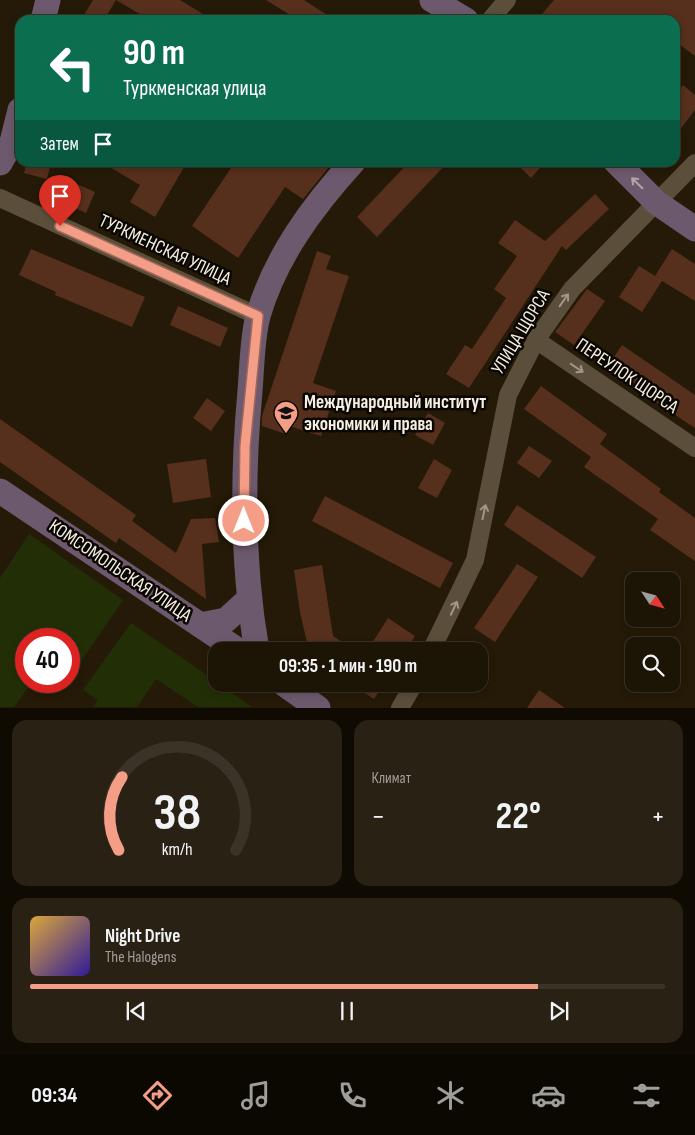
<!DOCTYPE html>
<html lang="ru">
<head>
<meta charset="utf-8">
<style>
  :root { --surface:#1c1405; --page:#292113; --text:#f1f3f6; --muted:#a09e9a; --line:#3a3327; --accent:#f49e88 }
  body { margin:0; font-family:"Sofia Sans Condensed",sans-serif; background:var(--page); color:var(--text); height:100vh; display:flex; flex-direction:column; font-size:19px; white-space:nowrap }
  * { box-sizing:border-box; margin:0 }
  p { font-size:16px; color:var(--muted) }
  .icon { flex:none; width:28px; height:28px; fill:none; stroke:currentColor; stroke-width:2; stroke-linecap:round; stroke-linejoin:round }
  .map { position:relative; height:708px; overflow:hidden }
  .panel { display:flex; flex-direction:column; gap:12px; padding:12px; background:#0f0b03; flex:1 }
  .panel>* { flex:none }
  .guide { position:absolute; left:15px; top:15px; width:665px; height:152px; border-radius:15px; box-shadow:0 2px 8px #0003,0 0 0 1px var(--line); background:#0b6e4f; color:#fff; overflow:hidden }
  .needle { width:32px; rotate:126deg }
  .controls { position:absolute; left:625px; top:572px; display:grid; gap:10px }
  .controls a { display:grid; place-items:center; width:55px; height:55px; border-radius:10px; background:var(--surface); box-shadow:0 2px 8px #0003,0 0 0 1px var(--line); font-size:25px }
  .speed { position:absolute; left:15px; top:628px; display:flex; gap:10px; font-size:25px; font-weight:700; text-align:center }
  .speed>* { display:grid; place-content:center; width:65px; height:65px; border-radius:50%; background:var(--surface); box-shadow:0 2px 8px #0003,0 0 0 1px var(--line); line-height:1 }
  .speed .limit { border:8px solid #d22; background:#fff; color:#111 }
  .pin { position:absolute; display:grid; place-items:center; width:42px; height:42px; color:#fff; margin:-51px -21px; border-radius:50% 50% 50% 0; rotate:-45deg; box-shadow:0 0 5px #0007 }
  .pin .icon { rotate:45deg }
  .me { position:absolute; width:55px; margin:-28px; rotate:0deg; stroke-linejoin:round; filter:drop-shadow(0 0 4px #0008) }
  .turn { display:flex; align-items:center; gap:18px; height:105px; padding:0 25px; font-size:22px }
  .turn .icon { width:65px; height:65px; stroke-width:2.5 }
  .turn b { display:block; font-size:35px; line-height:42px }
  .then { display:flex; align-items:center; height:48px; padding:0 25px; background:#0003; gap:10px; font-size:19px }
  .big { font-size:38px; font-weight:700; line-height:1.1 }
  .panel .tile { flex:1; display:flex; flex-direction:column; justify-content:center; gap:8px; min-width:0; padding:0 18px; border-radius:15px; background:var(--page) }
  .panel .dial { align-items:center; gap:0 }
  .dial svg { height:130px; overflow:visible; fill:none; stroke:var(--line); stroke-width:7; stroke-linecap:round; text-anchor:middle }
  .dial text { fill:var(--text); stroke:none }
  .song { display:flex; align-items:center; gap:15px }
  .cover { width:60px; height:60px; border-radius:8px; background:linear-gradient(135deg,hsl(40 70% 55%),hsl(250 70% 35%)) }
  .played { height:5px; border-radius:2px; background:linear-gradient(90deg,var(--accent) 80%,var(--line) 80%) }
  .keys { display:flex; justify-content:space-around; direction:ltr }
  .heat { display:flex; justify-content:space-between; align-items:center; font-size:28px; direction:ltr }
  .panel .tiles { flex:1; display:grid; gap:12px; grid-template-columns:1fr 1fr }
  .tile:last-child { grid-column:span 2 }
  .trip { position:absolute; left:208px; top:642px; width:280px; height:50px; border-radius:15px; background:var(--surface); box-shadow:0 2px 8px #0003,0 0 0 1px var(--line); font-weight:700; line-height:50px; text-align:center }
  .dock { display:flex; height:80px; justify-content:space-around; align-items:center; background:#0b0802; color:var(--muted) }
  .dock .icon { width:35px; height:35px }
  .dock .active { color:var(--accent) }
  .dock b { font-size:22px; color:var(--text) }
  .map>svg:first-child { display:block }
  .green { fill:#222f06 }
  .building { fill:#572f1d }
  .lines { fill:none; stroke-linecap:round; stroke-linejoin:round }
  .street { stroke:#5b4f3b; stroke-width:18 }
  .secondary { stroke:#6d596d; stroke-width:25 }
  .oneway { stroke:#b2a4a8 }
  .oneway2 { stroke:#a19787 }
  .route-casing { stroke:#9f6758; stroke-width:12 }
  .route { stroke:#f49e88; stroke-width:9 }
  .labels { text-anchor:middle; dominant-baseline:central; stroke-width:5; stroke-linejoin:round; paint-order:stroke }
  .street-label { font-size:19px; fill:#f6efe3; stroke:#0a0602 }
  .poi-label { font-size:19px; font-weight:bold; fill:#f6efe3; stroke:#0a0602; text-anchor:start }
</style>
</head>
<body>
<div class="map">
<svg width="695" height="708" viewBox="0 0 695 708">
  <rect width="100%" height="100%" fill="#251a07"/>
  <g class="green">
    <polygon points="29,534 123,600 69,679 69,639 26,639 26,681 33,681 14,707 0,707 0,578"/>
    <polygon points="131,623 204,673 216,684 219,684 252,707 198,707 156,679 137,707 93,707 98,700 83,690"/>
  </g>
  <g class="building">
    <polygon points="93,0 116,0 104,20 81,20"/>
    <polygon points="116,0 180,0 213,20 150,20"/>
    <polygon points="266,0 304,0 335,20 298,20"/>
    <polygon points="554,0 695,0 695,56 675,41 675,20 631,20 625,16 609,17 606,20 537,20"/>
    <polygon points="683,85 695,95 695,110 675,136 675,95"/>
    <polygon points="27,162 51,162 47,179 24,173"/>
    <polygon points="101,162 187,162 155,217 130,202 140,185"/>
    <polygon points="235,162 333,162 303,199 285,187 238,258 192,226"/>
    <polygon points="409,162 448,162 377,237 357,217"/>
    <polygon points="515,162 545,162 531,178"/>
    <polygon points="63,178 95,192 86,213 54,198"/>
    <polygon points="595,194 609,209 566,250 562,246 469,388 446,374 465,345 472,349 506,298 494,289 517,256 498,243 515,220 545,241"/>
    <polygon points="31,249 145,297 132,327 55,295 56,292 19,275"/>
    <polygon points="672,249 695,264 695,301 662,281 642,312 619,297 639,266 655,276"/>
    <polygon points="317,251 331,256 326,269 349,276 313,383 336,391 321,436 289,426 286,434 262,426 262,416"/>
    <polygon points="587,289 605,301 574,345 555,332"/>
    <polygon points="178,306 228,328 220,347 170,325"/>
    <polygon points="622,345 695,395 695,428 606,369"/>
    <polygon points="541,386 607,434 600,444 661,489 659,492 695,518 695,561 650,530 658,519 584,467 591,457 524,409"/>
    <polygon points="207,398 225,411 211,431 193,418"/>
    <polygon points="428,413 445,423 433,445 415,435"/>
    <polygon points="0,419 136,515 132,521 176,553 191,519 215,518 219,542 202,544 206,599 119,538 116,543 0,462"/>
    <polygon points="529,446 552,461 539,478 517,463"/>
    <polygon points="206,459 211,497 173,503 167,464"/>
    <polygon points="434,459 452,470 437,498 418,488"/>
    <polygon points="325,496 453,563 440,588 312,521"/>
    <polygon points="517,505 596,557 582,578 504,525"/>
    <polygon points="517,564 538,577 495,642 474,628"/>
    <polygon points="322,565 333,636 355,651 309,651 300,612 294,570"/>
    <polygon points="388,618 415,636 405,651 367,651"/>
    <polygon points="351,684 384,684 374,699"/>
    <polygon points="539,690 565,708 527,708"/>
  </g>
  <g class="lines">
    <g class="street">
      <polyline points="490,20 507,0"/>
      <polyline points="0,198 258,316"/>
      <polyline points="536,340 695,448"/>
      <polyline points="431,651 475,560 508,395 536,340 572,289 695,163"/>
      <polyline points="400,708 414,684"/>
    </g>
    <g class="secondary">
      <polyline points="432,0 466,20"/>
      <polyline points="43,20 48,0"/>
      <polyline points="616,162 657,203 695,229"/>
      <polyline points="0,163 12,142 20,110"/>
      <polyline points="0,491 239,651"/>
      <polyline points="200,625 226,620 248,600"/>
      <path d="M257 651C242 565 242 478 250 391 252 367 252 339 258 316 275 257 313 206 353 162"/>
      <polyline points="284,684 318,708"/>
    </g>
  </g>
  <defs><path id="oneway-shaft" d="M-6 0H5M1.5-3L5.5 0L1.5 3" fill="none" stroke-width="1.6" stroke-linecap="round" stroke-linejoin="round" transform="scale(1.25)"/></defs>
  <use class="oneway" href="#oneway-shaft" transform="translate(637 183) rotate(-136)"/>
  <g class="oneway2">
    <use href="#oneway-shaft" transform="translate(564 300) rotate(-55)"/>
    <use href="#oneway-shaft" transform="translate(577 368) rotate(34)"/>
    <use href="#oneway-shaft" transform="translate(484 512) rotate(-78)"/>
    <use href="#oneway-shaft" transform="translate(454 608) rotate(-65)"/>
  </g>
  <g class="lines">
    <defs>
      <polyline id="route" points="60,226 258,316 245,446 244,521"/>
    </defs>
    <use href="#route" class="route-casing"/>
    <use href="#route" class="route"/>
  </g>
  <defs>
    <symbol id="university-pin" viewBox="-11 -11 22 30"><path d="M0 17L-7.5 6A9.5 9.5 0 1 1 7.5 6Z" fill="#f49e88" stroke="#0a0602"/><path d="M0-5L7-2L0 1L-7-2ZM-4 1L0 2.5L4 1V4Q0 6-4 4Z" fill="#111"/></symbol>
  </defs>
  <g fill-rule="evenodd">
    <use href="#university-pin" x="272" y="399" width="28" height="38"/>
  </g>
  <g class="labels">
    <g class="street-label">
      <text transform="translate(165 250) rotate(25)">ТУРКМЕНСКАЯ УЛИЦА</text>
      <text transform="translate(521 332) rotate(-59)">УЛИЦА ЩОРСА</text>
      <text transform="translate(627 376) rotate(34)">ПЕРЕУЛОК ЩОРСА</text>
      <text transform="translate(120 571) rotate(34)">КОМСОМОЛЬСКАЯ УЛИЦА</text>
    </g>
    <g class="poi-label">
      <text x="304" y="402">Международный институт<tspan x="304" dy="22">экономики и права</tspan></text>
    </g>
  </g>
</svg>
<div class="controls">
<a><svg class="needle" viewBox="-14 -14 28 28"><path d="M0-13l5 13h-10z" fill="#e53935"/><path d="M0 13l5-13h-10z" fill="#a09e9a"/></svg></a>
<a><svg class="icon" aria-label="search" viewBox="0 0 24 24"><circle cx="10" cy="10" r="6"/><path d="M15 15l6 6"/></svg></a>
</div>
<div class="speed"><div class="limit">40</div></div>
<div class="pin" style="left:60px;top:226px;background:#d93025"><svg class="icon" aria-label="arrive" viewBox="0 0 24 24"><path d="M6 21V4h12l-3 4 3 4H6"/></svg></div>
<svg class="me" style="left:244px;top:521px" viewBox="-20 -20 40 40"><circle r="17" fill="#f49e88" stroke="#fff" stroke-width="3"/><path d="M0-11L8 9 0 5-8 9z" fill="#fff"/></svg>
<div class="trip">09:35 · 1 мин · 190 m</div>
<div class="guide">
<div class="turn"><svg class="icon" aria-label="left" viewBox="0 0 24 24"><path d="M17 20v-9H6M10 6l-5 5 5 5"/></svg><div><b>90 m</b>Туркменская улица</div></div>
<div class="then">Затем<svg class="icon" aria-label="arrive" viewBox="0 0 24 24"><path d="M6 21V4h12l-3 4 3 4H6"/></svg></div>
</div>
</div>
<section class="panel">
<div class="tiles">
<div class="tile dial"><svg viewBox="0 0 100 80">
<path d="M14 69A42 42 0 1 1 86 69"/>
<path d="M14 69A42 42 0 0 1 16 24" stroke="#f49e88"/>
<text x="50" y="56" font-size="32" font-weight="700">38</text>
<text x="50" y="72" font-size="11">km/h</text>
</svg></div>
<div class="tile"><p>Климат</p>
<div class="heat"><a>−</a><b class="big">22°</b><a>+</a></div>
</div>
<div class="tile">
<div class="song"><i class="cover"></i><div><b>Night Drive</b><p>The Halogens</p></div></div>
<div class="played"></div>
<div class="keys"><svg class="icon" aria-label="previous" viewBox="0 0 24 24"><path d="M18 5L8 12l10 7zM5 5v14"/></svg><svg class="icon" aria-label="pause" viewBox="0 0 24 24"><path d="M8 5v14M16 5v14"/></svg><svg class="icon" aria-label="next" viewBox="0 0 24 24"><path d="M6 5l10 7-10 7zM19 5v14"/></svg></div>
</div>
</div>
</section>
<nav class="dock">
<b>09:34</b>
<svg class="icon active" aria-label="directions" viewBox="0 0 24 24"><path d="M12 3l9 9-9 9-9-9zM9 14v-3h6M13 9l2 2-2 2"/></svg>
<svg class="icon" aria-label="music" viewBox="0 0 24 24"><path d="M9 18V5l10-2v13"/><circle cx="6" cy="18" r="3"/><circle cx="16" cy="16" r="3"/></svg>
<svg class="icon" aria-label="phone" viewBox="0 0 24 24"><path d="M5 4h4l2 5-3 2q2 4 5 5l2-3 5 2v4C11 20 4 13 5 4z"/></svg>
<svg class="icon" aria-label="climate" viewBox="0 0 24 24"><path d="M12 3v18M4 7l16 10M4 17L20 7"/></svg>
<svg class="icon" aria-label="car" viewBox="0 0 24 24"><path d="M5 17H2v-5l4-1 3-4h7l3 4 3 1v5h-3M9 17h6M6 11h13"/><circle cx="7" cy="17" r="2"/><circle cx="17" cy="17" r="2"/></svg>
<svg class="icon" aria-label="filters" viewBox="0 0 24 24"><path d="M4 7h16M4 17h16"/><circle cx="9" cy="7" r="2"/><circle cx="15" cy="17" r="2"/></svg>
</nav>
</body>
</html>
